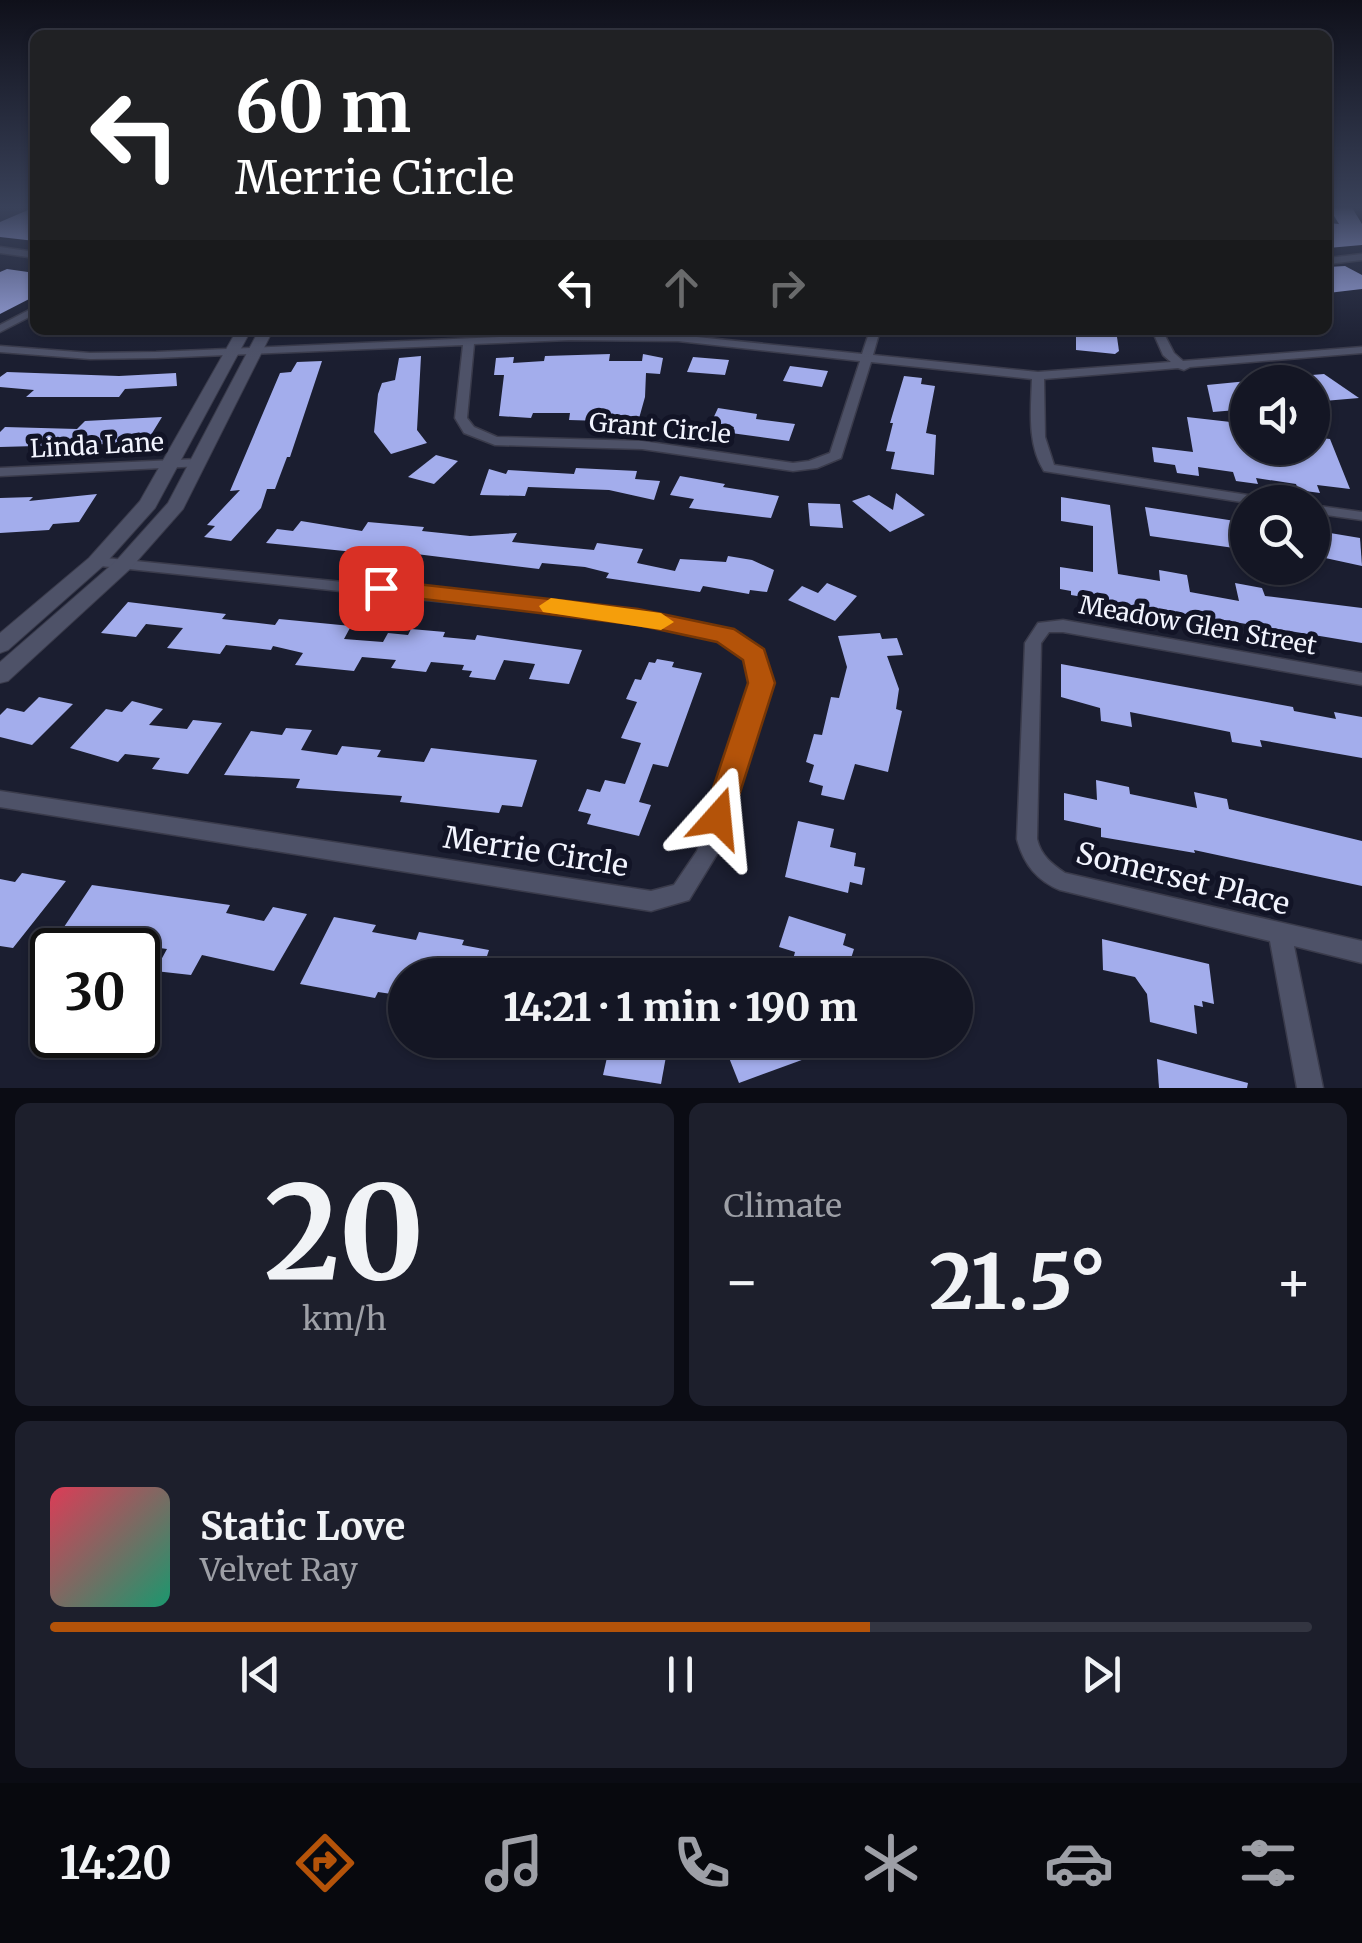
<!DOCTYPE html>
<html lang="en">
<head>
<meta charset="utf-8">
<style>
  :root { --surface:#141624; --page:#1d1f2c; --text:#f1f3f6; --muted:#9d9fa6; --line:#333541; --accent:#b45309 }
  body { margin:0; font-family:Merriweather,serif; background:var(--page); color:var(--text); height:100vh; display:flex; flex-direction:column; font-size:38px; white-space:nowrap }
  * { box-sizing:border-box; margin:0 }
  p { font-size:32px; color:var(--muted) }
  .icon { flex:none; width:55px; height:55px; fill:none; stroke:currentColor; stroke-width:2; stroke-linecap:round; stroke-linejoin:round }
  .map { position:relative; height:1088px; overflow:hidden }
  .details { display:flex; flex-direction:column; gap:15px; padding:15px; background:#0b0c14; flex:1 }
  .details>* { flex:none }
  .banner { position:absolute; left:30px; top:30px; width:1302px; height:305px; border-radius:15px; box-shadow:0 2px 8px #0004,0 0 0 2px var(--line); background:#202124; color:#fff; overflow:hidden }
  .tools { position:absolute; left:1230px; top:365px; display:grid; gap:20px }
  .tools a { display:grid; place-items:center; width:100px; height:100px; border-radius:50%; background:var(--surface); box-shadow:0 2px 8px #0004,0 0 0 2px var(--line); font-size:50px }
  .speed { position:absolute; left:30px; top:928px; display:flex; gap:20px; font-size:50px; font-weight:700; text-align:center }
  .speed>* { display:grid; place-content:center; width:130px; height:130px; border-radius:50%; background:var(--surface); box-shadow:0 2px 8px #0004,0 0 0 2px var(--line); line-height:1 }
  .speed .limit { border:5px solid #111; border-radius:15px; background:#fff; color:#111 }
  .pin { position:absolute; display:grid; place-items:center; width:85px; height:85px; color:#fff; margin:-42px; border-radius:20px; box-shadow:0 5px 15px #0006 }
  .me { position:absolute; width:110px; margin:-55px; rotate:18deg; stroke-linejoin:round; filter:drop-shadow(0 0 8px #0008) }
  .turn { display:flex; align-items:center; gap:35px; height:210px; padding:0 40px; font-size:45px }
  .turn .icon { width:130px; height:130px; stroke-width:2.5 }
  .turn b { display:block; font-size:70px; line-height:85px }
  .lanes { display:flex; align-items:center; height:95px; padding:0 40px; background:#0003; justify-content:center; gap:50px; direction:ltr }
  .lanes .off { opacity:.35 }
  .big { font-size:75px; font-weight:800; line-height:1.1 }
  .details .card { flex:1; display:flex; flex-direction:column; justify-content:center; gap:15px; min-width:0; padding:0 35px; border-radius:15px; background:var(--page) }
  .details .dial { align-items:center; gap:0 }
  .dial b { font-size:130px; line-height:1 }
  .song { display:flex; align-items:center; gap:30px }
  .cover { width:120px; height:120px; border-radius:15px; background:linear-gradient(135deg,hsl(350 70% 55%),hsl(160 70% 35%)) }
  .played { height:10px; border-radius:5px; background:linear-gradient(90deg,var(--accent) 65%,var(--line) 65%) }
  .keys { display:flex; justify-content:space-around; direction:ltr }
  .heat { display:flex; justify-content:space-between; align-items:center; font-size:55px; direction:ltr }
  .details .tiles { flex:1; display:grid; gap:15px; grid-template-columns:1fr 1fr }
  .card:last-child { grid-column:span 2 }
  .trip { position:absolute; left:388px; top:958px; width:585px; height:100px; border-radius:50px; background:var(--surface); box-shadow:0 2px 8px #0004,0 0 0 2px var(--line); font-weight:800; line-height:100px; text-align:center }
  .tab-bar { display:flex; height:160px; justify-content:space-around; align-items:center; background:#08090e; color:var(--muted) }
  .tab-bar .icon { width:70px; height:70px }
  .tab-bar .on { color:var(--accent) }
  .tab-bar b { font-size:45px; color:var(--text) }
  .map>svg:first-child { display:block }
  .building { fill:#a3adec }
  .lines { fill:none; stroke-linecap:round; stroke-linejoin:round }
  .minor-casing { stroke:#3a3b4b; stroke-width:3 }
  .tertiary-casing { stroke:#3a3b4b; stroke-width:2 }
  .minor { fill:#4e5268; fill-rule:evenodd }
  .tertiary { fill:#4e5268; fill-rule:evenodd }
  .route { fill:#b45309; stroke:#753606; stroke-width:2.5 }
  .slow { fill:#f59e0b }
  .labels { text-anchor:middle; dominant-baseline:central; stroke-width:10; stroke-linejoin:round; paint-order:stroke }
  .street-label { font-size:25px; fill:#f2f4fe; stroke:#121426 }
  .near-street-label { font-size:30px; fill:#f2f4fe; stroke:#121426 }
</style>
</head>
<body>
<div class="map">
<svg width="1362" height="1088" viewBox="0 0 1362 1088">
  <rect width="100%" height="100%" fill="#1b1e30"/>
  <g class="building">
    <polygon points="1328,206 1351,206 1362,224 1362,245 1328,248 1328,223 1339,224"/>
    <polygon points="35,207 35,241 0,237 0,222"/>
    <polygon points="1345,266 1362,275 1362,289 1328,293 1328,267"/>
    <polygon points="7,269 35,273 35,296 0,314 0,272"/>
    <polygon points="1076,330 1116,330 1119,351 1115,354 1076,350"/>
    <polygon points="610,354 609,361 642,361 643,354 663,358 660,374 646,373 645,397 638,422 569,420 570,413 533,413 531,418 499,416 504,375 494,375 496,358 514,357 513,363 544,361 545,356"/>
    <polygon points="421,356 417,430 427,443 391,454 374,432 378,394 382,383 395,380 399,358"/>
    <polygon points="693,357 729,360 725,375 687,372"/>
    <polygon points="322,361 290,457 287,457 275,489 267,489 261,508 231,541 204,537 215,526 207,525 240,490 230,491 280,373 291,372 297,362"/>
    <polygon points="790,366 828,371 822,387 783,381"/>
    <polygon points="7,372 119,376 176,373 177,386 125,389 119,397 26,397 34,390 0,387 0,377"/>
    <polygon points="1324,374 1359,398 1312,402 1312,375"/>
    <polygon points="904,376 922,378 921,384 935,386 926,433 936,435 934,475 891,469 895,452 886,451 893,423 890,423"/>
    <polygon points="1248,381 1248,409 1213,412 1207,385"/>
    <polygon points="718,408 757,414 756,419 795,424 789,441 731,433 734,427 711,423"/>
    <polygon points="162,417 146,443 0,447 0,432 5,427 77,429 85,421"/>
    <polygon points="1187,417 1248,424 1248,448 1312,448 1312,437 1330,439 1350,489 1317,485 1320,493 1298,490 1296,484 1256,478 1258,484 1236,481 1233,472 1198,467 1199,476 1177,473 1175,465 1154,462 1152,447 1193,452"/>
    <polygon points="436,455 458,461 434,484 408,477"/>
    <polygon points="576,468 637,471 635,479 660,481 654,500 609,490 528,487 525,496 480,495 489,469 506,474 508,470 574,474"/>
    <polygon points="680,476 725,484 723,487 779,496 771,518 689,508 694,499 670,495"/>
    <polygon points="896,493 925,515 890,532 852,501 869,495 893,510"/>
    <polygon points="97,494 79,522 53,524 49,530 0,533 0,498 33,497 29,501"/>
    <polygon points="1061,497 1110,505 1118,574 1160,581 1159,570 1187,575 1190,592 1239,601 1235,583 1262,588 1265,596 1362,608 1362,643 1071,595 1071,591 1060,589 1060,567 1093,572 1093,526 1061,521"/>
    <polygon points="808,503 840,504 843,528 810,526"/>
    <polygon points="1145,507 1248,523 1248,550 1150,536"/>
    <polygon points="301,521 362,531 368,522 424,527 422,531 470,536 517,533 512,542 594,550 597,543 643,549 637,563 675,571 680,559 726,562 728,556 752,560 774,570 767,592 750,590 749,594 703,586 700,592 606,578 609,573 585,567 542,563 539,569 416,554 413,558 266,543 277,529 293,531"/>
    <polygon points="1312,530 1360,538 1362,566 1316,556"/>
    <polygon points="827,583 857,596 835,621 788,600 802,586 818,593"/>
    <polygon points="128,602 226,614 222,619 275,625 279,619 351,626 344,639 383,642 388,633 408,635 411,629 445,632 443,637 475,640 477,635 582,650 569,684 529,679 535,664 504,660 495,680 469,677 472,671 462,670 464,665 431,662 426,672 391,668 396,660 362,657 354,671 295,665 303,653 273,646 271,650 226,645 220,654 167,648 183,628 146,624 136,637 101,633"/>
    <polygon points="880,633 882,639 897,638 903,655 887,656 899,689 896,709 902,711 888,772 855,764 844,800 821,795 823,786 809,782 814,765 806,762 814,734 822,735 831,697 839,698 847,667 838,636"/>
    <polygon points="657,659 674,662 672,667 702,673 668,767 653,764 639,802 651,805 639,836 587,824 591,814 578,811 587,789 600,792 605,780 625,784 641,743 621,738 637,702 626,699 635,679 641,680 649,662 655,663"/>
    <polygon points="1061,664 1293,707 1294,711 1336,719 1334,712 1362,717 1362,758 1260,740 1262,747 1232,742 1230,732 1130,712 1132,727 1101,721 1100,708 1061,697"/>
    <polygon points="39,697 73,704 32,745 0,737 0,715 7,708 24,712"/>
    <polygon points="132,701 163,709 149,725 187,729 193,720 222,723 188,774 152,769 160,758 125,754 118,762 70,748 106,709 122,712"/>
    <polygon points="286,728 312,730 301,750 337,755 342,746 381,750 377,757 424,762 431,748 537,760 522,807 502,805 499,813 400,802 402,796 296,788 300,779 224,775 251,731 282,735"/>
    <polygon points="1096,780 1129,787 1130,794 1197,808 1194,792 1227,799 1229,809 1362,841 1362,886 1194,850 1195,853 1101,837 1101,828 1064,820 1064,793 1097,800"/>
    <polygon points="798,821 834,829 830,847 856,853 854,866 865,868 862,885 850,882 848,893 785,877"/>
    <polygon points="22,873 66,881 13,948 0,946 0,879 15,882"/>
    <polygon points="92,885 230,905 226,913 264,921 273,907 307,914 274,971 202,955 191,975 155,971 167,949 109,941 104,950 52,945"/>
    <polygon points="789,916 846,934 843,945 854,949 847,971 837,968 835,975 789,975 795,952 779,947"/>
    <polygon points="334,917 376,925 372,932 416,940 419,932 464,940 462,945 489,950 487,956 538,971 537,975 405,975 405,996 378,992 375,998 300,984"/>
    <polygon points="1102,939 1209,964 1214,1004 1202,1001 1203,1007 1194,1005 1197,1034 1150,1022 1147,994 1135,977 1103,970"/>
    <polygon points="611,1040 669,1040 661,1084 603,1075"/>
    <polygon points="722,1040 802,1040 810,1057 739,1083"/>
    <polygon points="1157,1059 1248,1083 1247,1088 1159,1088"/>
  </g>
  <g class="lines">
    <defs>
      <g id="minor">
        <polygon points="0,247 35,252 35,258 0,253"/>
        <polygon points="1362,254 1362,260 1328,264 1328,258"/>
        <polygon points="35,307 35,314 0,332 0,325"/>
        <path d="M870 330H880L873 355 1038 372 1171 362 1163 355 1152 330H1162L1174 353 1183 361 1362 347V353L1190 367 1184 370 1178 368 1044 379 1045 437 1054 465 1267 498 1274 502 1248 503 1044 471C1027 444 1031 410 1032 379L871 362 841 458 817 468 793 471 642 449 495 445 464 433 455 418 463 345 156 358 90 359 0 352V346L90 353 156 352 569 334 678 335 862 354ZM569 340 678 341 860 361 830 453 809 461 793 463 642 441 497 437 474 427 467 418 474 344Z"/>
        <polygon points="197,459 204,463 202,466 0,476 0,468"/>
        <polygon points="1312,505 1362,512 1362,520 1312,513"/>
        <polygon points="96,557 638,612 731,631 761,651 771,683 717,854 689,900 651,911 0,807 0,791 651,891 674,885 697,851 753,683 747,658 720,640 638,622 91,565 88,562 91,559"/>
        <path d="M1063 620 1362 673V685L1063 632H1049L1041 643 1037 839C1041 856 1052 864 1065 873L1362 941V963L1294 946 1323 1088H1297L1270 941 1060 890C1037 881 1023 863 1017 839L1025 643 1038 623Z"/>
      </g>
      <g id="tertiary">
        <polygon points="237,330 251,330 155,508 103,566 8,650 0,653 0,633 89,558 140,501"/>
        <polygon points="259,330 273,330 183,509 130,569 8,681 0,683 0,662 116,561 168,503"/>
      </g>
    </defs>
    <use href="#minor" class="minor-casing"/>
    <use href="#tertiary" class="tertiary-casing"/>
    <use href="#minor" class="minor"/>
    <use href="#tertiary" class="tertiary"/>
  </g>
  <linearGradient id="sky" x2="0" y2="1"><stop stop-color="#0f101a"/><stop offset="0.58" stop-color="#394159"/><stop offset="1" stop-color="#394159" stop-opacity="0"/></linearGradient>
  <rect width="1362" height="358" fill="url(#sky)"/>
  <polygon class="route" points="381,580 638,609 734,629 764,649 775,683 729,827 718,831 707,827 703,818 748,683 743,660 717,642 638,625 373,593 369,588 373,583"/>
  <polygon class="slow" points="551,598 661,613 674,622 661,630 543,612 539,606"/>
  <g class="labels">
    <g class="street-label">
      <text transform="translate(660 428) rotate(5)">Grant Circle</text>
      <text transform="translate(97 445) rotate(-3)">Linda Lane</text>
      <text transform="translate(1198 625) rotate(10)">Meadow Glen Street</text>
    </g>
    <g class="near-street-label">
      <text transform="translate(536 851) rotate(9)">Merrie Circle</text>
      <text transform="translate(1183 878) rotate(14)">Somerset Place</text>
    </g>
  </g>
</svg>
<div class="tools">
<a><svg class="icon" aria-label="sound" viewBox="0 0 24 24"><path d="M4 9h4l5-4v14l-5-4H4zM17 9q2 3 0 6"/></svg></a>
<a><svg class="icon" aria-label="search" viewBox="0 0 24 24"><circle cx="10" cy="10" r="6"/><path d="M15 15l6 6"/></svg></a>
</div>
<div class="speed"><div class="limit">30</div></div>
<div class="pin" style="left:381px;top:588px;background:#d93025"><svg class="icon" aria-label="arrive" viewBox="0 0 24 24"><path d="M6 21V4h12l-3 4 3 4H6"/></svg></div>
<svg class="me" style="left:718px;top:818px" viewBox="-20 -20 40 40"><path d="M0-17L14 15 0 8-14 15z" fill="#b45309" stroke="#fff" stroke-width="4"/></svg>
<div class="trip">14:21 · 1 min · 190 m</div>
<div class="banner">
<div class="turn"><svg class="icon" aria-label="left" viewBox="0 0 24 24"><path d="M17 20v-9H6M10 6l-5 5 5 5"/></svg><div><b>60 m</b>Merrie Circle</div></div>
<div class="lanes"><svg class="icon" aria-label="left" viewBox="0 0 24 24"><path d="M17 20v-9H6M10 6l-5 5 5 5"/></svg><svg class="icon off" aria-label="ahead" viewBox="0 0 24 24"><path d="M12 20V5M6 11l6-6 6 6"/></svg><svg class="icon off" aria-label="right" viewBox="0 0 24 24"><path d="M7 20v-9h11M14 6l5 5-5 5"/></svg></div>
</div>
</div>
<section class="details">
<div class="tiles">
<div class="card dial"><b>20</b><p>km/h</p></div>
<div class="card"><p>Climate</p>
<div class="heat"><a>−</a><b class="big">21.5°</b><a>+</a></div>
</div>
<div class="card">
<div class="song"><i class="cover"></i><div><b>Static Love</b><p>Velvet Ray</p></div></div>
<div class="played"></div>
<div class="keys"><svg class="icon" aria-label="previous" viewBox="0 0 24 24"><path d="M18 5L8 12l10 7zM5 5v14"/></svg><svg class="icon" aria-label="pause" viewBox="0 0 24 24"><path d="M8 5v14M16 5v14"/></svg><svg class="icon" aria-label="next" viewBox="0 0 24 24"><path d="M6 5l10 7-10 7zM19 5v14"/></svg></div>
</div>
</div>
</section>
<nav class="tab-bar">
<b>14:20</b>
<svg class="icon on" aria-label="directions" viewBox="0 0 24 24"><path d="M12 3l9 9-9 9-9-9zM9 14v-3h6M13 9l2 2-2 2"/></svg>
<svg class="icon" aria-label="music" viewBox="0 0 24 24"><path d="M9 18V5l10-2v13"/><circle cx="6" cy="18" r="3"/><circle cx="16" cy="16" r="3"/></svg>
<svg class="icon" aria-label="phone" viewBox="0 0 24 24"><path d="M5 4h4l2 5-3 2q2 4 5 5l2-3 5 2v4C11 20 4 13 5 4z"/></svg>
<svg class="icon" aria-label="climate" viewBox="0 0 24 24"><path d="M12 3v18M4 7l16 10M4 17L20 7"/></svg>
<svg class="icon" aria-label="car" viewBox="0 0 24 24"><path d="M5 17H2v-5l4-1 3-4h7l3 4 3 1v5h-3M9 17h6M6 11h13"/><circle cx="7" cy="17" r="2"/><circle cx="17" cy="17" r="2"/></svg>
<svg class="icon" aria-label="filters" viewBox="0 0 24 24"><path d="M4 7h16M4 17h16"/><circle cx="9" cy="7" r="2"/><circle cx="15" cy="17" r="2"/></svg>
</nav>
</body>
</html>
